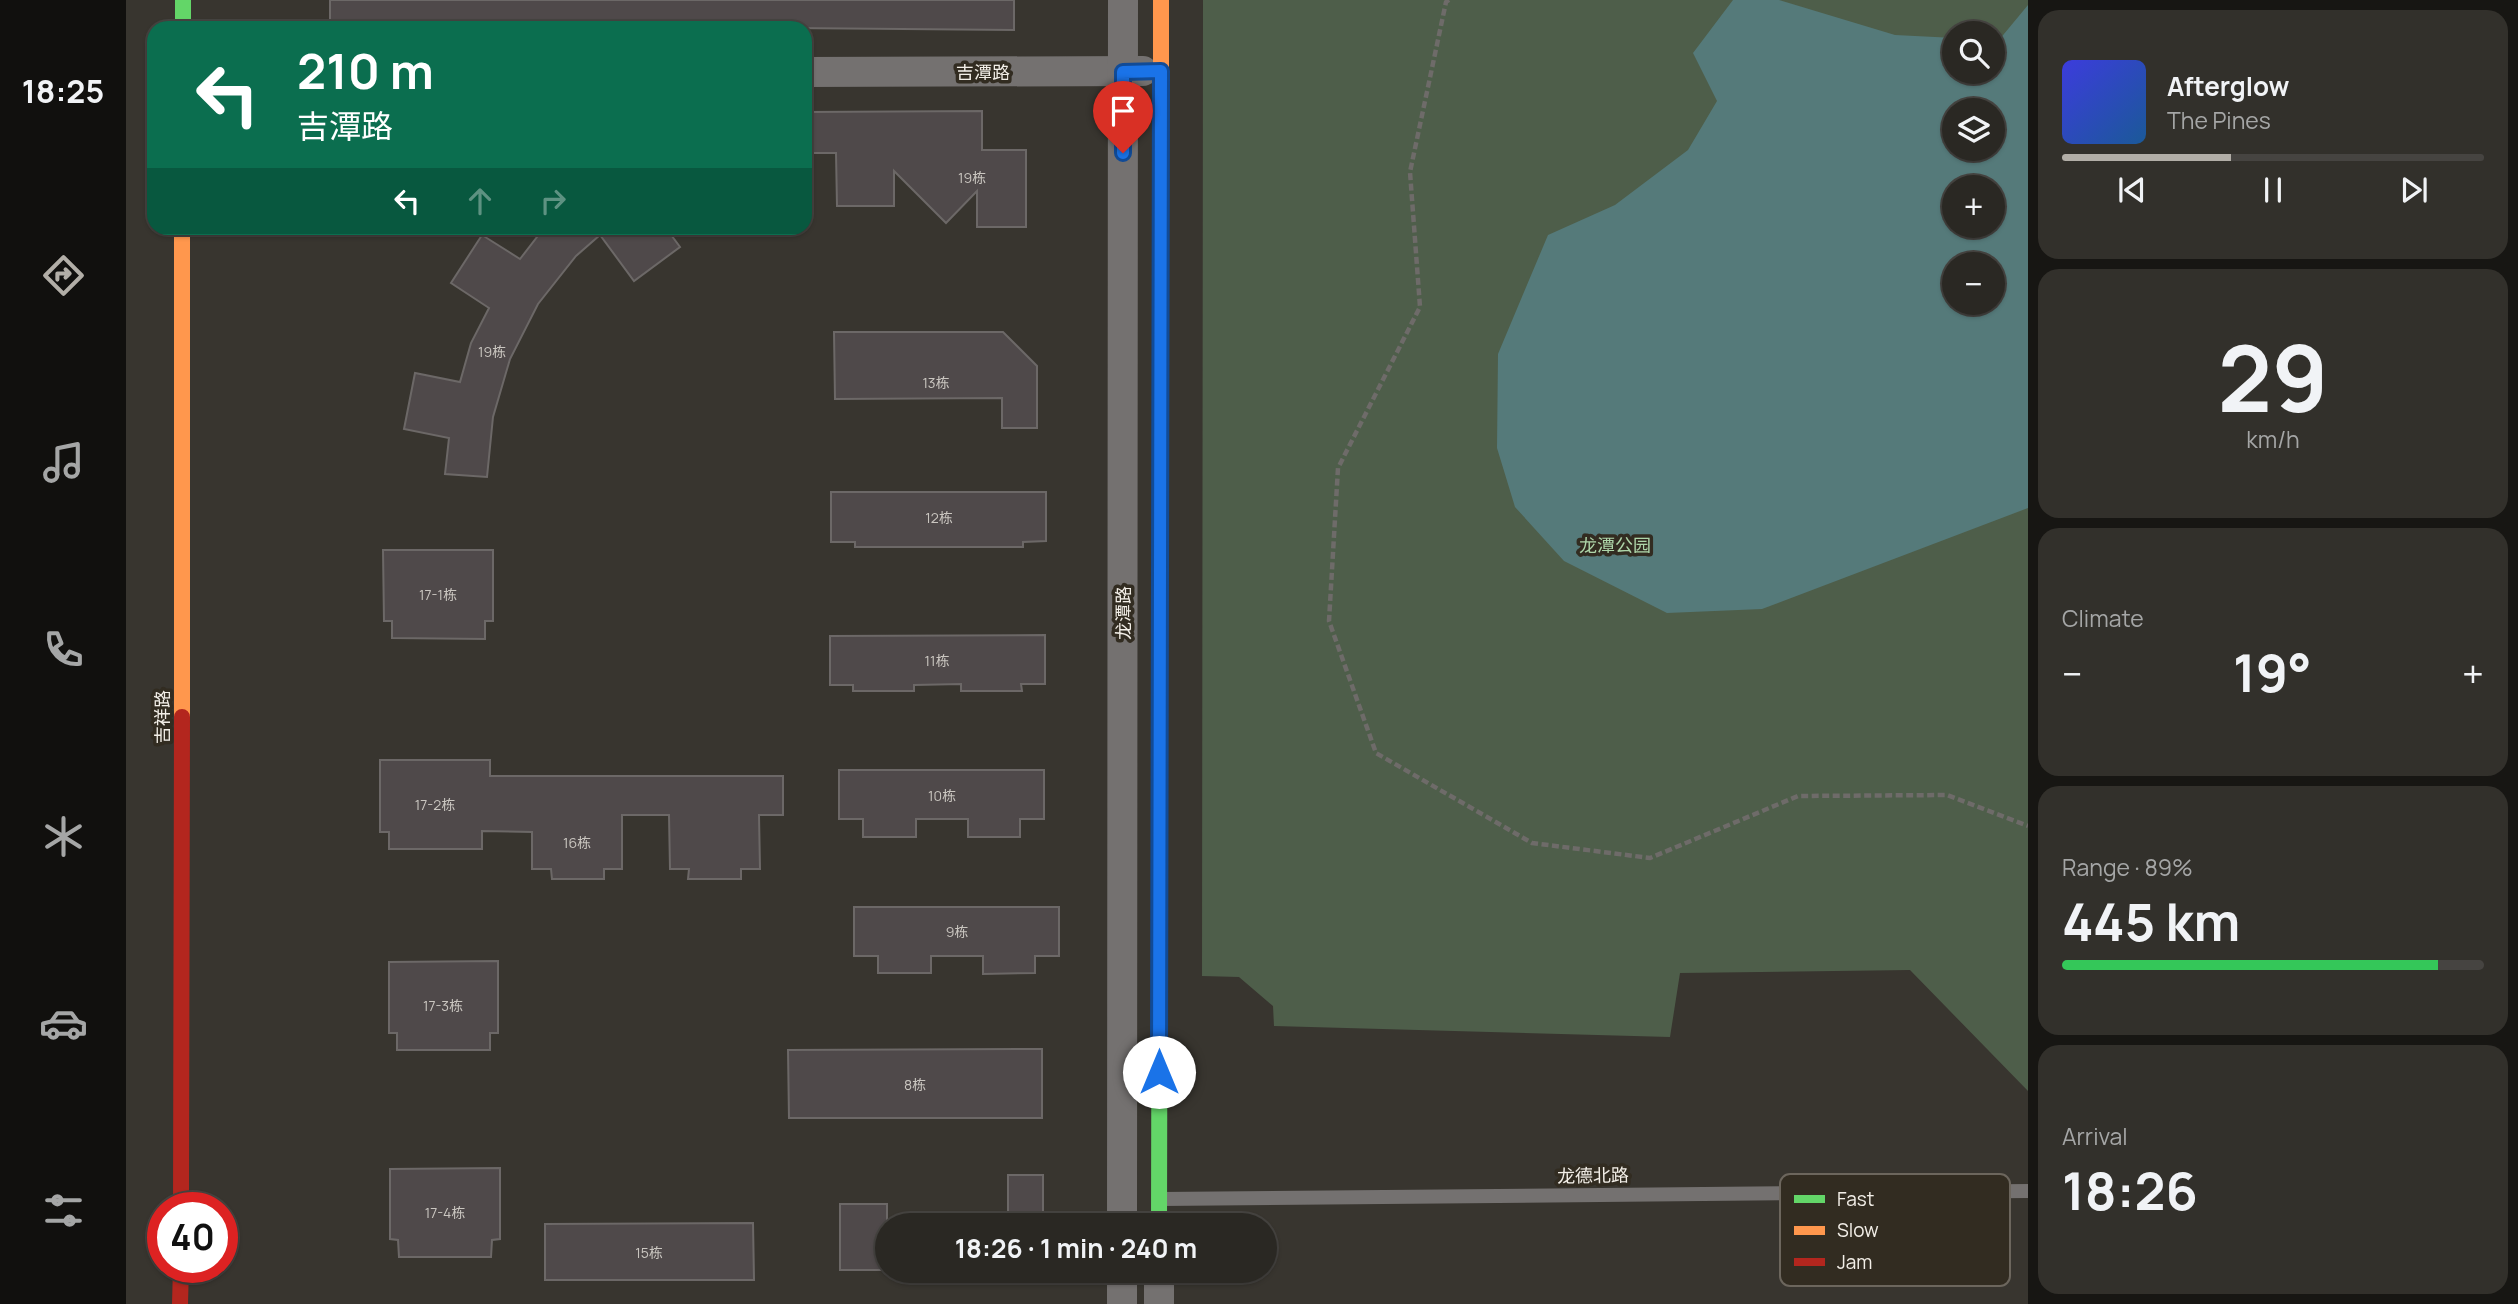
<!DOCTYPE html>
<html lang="en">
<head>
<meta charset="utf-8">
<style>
  :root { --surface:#2a2823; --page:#32302b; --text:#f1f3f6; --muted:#a5a6a6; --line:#464441; --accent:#b2aea7 }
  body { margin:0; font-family:Manrope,"Noto Sans SC",sans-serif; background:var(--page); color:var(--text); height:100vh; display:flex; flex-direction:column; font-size:26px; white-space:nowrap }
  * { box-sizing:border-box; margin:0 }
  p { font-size:23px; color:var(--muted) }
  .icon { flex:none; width:38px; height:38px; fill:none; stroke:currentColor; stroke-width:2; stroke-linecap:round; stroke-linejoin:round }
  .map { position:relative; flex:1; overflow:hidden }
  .side { display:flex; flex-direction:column; gap:10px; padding:10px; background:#171613; width:490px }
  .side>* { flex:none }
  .guide { position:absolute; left:21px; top:21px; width:665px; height:214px; border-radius:21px; box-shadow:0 2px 5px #0004,0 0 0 2px var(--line); background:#0b6e4f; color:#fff; overflow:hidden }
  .fabs { position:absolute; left:1816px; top:21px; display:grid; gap:14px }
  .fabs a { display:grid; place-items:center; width:63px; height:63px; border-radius:50%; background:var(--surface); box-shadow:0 2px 5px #0004,0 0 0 2px var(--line); font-size:35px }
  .speed { position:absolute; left:21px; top:1192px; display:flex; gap:14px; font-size:35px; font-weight:700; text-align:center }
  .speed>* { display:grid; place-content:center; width:91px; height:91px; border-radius:50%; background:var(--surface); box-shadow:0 2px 5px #0004,0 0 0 2px var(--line); line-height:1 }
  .speed .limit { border:10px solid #d22; background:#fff; color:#111 }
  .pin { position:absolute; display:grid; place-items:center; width:60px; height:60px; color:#fff; margin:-72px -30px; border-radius:50% 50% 50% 0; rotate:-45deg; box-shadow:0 0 7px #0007 }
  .pin .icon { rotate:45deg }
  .me { position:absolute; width:77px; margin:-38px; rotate:0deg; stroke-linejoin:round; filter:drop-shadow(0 0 5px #0008) }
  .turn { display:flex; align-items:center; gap:24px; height:147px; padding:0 35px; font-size:32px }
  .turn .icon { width:91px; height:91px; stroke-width:2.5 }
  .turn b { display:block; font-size:49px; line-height:60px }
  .lanes { display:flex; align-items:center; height:66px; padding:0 35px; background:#0003; justify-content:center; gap:35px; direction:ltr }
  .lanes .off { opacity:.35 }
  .big { font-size:52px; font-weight:700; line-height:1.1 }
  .side .card { flex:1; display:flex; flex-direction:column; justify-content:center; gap:10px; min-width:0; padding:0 24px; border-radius:21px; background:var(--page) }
  .side .dial { align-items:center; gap:0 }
  .dial b { font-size:91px; line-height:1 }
  .song { display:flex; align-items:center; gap:21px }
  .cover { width:84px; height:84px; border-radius:10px; background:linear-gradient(135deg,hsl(240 70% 55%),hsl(210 70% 35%)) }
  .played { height:7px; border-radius:4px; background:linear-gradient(90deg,var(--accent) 40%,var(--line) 40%) }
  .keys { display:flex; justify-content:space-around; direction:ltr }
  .heat { display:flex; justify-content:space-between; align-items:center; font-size:38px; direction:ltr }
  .charge { height:10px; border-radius:5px; background:linear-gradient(90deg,#34c759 89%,var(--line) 0) }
  .trip { position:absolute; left:749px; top:1213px; width:402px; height:70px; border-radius:35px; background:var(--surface); box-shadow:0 2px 5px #0004,0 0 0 2px var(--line); font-weight:700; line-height:70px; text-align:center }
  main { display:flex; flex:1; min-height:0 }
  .tab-bar { display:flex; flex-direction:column; width:126px; justify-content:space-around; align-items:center; background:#11100e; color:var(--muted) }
  .tab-bar .icon { width:49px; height:49px }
  .tab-bar .on { color:var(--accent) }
  .tab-bar b { font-size:32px; color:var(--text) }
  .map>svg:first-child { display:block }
  .green { fill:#4e5e4a; fill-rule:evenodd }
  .water { fill:#557a7a; fill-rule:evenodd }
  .building { fill:#4f494a; stroke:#6c6867; stroke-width:2 }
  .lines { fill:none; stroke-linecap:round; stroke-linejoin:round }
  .path { stroke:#6e6b69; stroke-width:4.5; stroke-dasharray:7 3.5; stroke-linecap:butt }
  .lane { stroke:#747170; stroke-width:14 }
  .street { stroke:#747170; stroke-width:30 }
  .fast { stroke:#63d668; stroke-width:16 }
  .slow { stroke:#ff974d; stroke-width:16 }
  .jam { stroke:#b3261e; stroke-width:16 }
  .route-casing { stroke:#114b97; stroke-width:18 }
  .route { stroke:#1a73e8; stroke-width:12 }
  .labels { text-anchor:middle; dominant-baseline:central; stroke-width:7; stroke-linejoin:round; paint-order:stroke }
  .number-label { font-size:14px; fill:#cac6c0 }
  .street-label { font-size:18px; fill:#f3efe8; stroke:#322c21 }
  .park-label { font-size:18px; fill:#aed6a9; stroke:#322c21 }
  .key { fill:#322c21; stroke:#6c665d; stroke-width:2 }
  .key-label { font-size:19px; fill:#f3efe8 }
</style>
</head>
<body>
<main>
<nav class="tab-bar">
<b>18:25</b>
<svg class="icon on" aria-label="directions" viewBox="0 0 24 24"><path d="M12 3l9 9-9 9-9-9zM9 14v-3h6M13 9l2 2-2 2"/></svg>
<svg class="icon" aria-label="music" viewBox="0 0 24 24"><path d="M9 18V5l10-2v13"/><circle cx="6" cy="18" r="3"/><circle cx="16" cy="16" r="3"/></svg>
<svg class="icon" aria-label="phone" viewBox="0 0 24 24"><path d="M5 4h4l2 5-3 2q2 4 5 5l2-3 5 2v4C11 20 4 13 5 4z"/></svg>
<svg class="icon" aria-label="climate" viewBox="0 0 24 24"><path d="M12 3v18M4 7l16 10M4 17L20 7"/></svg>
<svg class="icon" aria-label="car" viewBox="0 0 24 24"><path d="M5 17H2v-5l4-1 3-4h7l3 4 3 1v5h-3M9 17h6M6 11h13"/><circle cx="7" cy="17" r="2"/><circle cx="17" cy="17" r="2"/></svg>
<svg class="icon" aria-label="filters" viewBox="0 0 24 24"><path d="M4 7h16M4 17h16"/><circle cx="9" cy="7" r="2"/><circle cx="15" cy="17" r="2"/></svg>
</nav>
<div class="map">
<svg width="1902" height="1304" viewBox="0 0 1902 1304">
  <rect width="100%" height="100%" fill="#38352f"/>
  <path class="green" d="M1077 0H1902V1091L1784 970 1554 973 1544 1037 1148 1026 1147 1006 1113 977 1076 976ZM1829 33H1867V72H1829ZM1829 110H1867V149H1829ZM1829 187H1867V226H1829ZM1829 264H1867V303H1829Z"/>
  <path class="water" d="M1607 0H1653L1769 35 1829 38V72H1867V40H1873L1902 5V508L1636 609 1541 613 1438 561 1389 507 1371 448 1372 354 1422 235 1489 205 1562 150 1591 101 1567 53ZM1829 110H1867V149H1829ZM1829 187H1867V226H1829ZM1829 264H1867V303H1829Z"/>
  <g class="building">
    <polygon points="204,0 888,0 888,30 204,24"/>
    <polygon points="856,111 856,150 900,150 900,227 851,227 851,191 820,223 768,171 768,206 711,206 710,153 679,153 679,112"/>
    <polygon points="418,228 540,228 554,247 508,281 474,235 450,256 412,304 384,359 367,417 361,477 319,474 323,438 278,429 289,373 334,382 345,343 363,308 325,283 356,235 394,259"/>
    <polygon points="708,332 877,332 911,366 911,428 876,428 876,398 709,399"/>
    <polygon points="705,492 920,492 920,541 897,542 897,547 729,547 729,542 705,542"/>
    <polygon points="257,550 367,550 367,621 359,621 359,639 266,638 266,621 258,621"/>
    <polygon points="919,635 919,684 895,684 896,691 835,691 835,684 788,685 788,691 727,691 727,685 704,685 704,636"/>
    <polygon points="254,760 364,760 364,776 657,776 657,815 633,815 634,869 615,869 615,879 562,879 563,869 544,869 543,815 496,815 496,869 478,869 478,879 426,879 425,869 406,869 406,832 356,831 356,849 263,849 263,832 254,832"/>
    <polygon points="713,770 918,770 918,819 894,819 894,837 842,837 842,819 790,819 790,837 737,837 737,819 713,819"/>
    <polygon points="728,907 933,907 933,956 909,956 909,973 857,974 857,956 805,956 805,973 752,973 752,956 728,956"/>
    <polygon points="372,961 372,1033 364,1033 364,1050 271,1050 271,1033 263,1033 263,962"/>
    <polygon points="916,1049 916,1118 663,1118 662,1050"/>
    <polygon points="374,1168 374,1239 366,1240 365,1257 273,1257 272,1240 264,1239 264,1169"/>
    <rect x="882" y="1175" width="35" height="50"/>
    <rect x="714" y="1204" width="47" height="66"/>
    <polygon points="627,1223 628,1280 419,1280 419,1224"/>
  </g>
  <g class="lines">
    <polyline class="path" points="1323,0 1320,2 1284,172 1294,307 1212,468 1203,621 1250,753 1406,843 1524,858 1672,796 1821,795 1902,826"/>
    <polyline class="lane" points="1035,1199 1902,1191"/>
    <g class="street">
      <polyline points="679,72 1017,71"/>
      <polyline points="996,1225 997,0"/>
      <polyline points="996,1304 996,1270"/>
      <polyline points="1033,1304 1033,1270"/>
    </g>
    <g class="fast">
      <polyline points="57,0 57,28"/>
      <polyline points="1033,1225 1034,749"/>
    </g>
    <g class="slow">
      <polyline points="1035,150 1035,0"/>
      <polyline points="56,717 56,228"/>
    </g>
    <g class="jam">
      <polyline points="1034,749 1035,150"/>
      <polyline points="55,1208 56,717"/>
      <polyline points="54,1304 55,1267"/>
    </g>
  </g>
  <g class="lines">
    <defs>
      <polyline id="route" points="997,153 997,72 1035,71 1033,1072"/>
    </defs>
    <use href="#route" class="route-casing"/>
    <use href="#route" class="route"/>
  </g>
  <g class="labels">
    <g class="number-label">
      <text x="846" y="177">19栋</text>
      <text x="366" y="351">19栋</text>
      <text x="810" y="382">13栋</text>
      <text x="813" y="517">12栋</text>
      <text x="312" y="594">17-1栋</text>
      <text x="811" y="660">11栋</text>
      <text x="816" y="795">10栋</text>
      <text x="309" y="804">17-2栋</text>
      <text x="451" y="842">16栋</text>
      <text x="831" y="931">9栋</text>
      <text x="317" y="1005">17-3栋</text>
      <text x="789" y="1084">8栋</text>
      <text x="319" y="1212">17-4栋</text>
      <text x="523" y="1252">15栋</text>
    </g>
    <g class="street-label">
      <text x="857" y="72">吉潭路</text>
      <text transform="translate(997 613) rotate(-90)">龙潭路</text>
      <text transform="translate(36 717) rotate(-90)">吉祥路</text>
      <text transform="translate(1467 1175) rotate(-1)">龙德北路</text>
    </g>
    <g class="park-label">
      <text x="1489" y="545">龙潭公园</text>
    </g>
  </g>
  <rect x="1654" y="1174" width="230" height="112" rx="10" class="key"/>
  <rect x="1668" y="1195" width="31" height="8" fill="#63d668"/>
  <rect x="1668" y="1226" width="31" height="9" fill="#ff974d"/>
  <rect x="1668" y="1258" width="31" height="8" fill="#b3261e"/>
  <g class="key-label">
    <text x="1711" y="1206">Fast</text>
    <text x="1711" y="1237">Slow</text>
    <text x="1711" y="1269">Jam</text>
  </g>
</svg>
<div class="fabs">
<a><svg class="icon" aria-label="search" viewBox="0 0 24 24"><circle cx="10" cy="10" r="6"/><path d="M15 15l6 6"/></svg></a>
<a><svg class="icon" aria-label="layers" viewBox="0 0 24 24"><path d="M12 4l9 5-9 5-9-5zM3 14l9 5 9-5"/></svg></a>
<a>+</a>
<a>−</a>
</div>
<div class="speed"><div class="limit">40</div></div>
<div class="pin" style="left:997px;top:153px;background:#d93025"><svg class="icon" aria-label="arrive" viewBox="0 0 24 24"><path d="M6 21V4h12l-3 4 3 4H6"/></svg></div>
<svg class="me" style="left:1033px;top:1072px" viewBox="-20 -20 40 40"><circle r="19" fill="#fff"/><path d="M0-13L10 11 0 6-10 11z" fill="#1a73e8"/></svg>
<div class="trip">18:26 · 1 min · 240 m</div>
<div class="guide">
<div class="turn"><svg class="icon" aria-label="left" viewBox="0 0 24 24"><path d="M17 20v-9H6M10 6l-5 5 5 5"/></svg><div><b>210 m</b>吉潭路</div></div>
<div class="lanes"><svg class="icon" aria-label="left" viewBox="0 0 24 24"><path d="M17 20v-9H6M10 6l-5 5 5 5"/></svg><svg class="icon off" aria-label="ahead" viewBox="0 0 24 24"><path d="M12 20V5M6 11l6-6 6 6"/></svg><svg class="icon off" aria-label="right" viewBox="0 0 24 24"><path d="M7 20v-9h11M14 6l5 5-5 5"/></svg></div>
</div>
</div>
<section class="side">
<div class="card">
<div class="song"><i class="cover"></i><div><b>Afterglow</b><p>The Pines</p></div></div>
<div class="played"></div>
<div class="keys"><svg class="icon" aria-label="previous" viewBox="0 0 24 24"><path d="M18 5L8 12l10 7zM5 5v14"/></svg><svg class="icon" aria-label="pause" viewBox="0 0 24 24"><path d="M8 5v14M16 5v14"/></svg><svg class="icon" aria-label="next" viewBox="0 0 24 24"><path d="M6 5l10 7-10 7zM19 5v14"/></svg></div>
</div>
<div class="card dial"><b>29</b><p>km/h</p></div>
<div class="card"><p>Climate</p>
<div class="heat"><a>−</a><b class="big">19°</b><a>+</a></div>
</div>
<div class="card"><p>Range · 89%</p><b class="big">445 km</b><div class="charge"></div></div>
<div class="card"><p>Arrival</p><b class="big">18:26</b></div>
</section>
</main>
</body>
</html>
